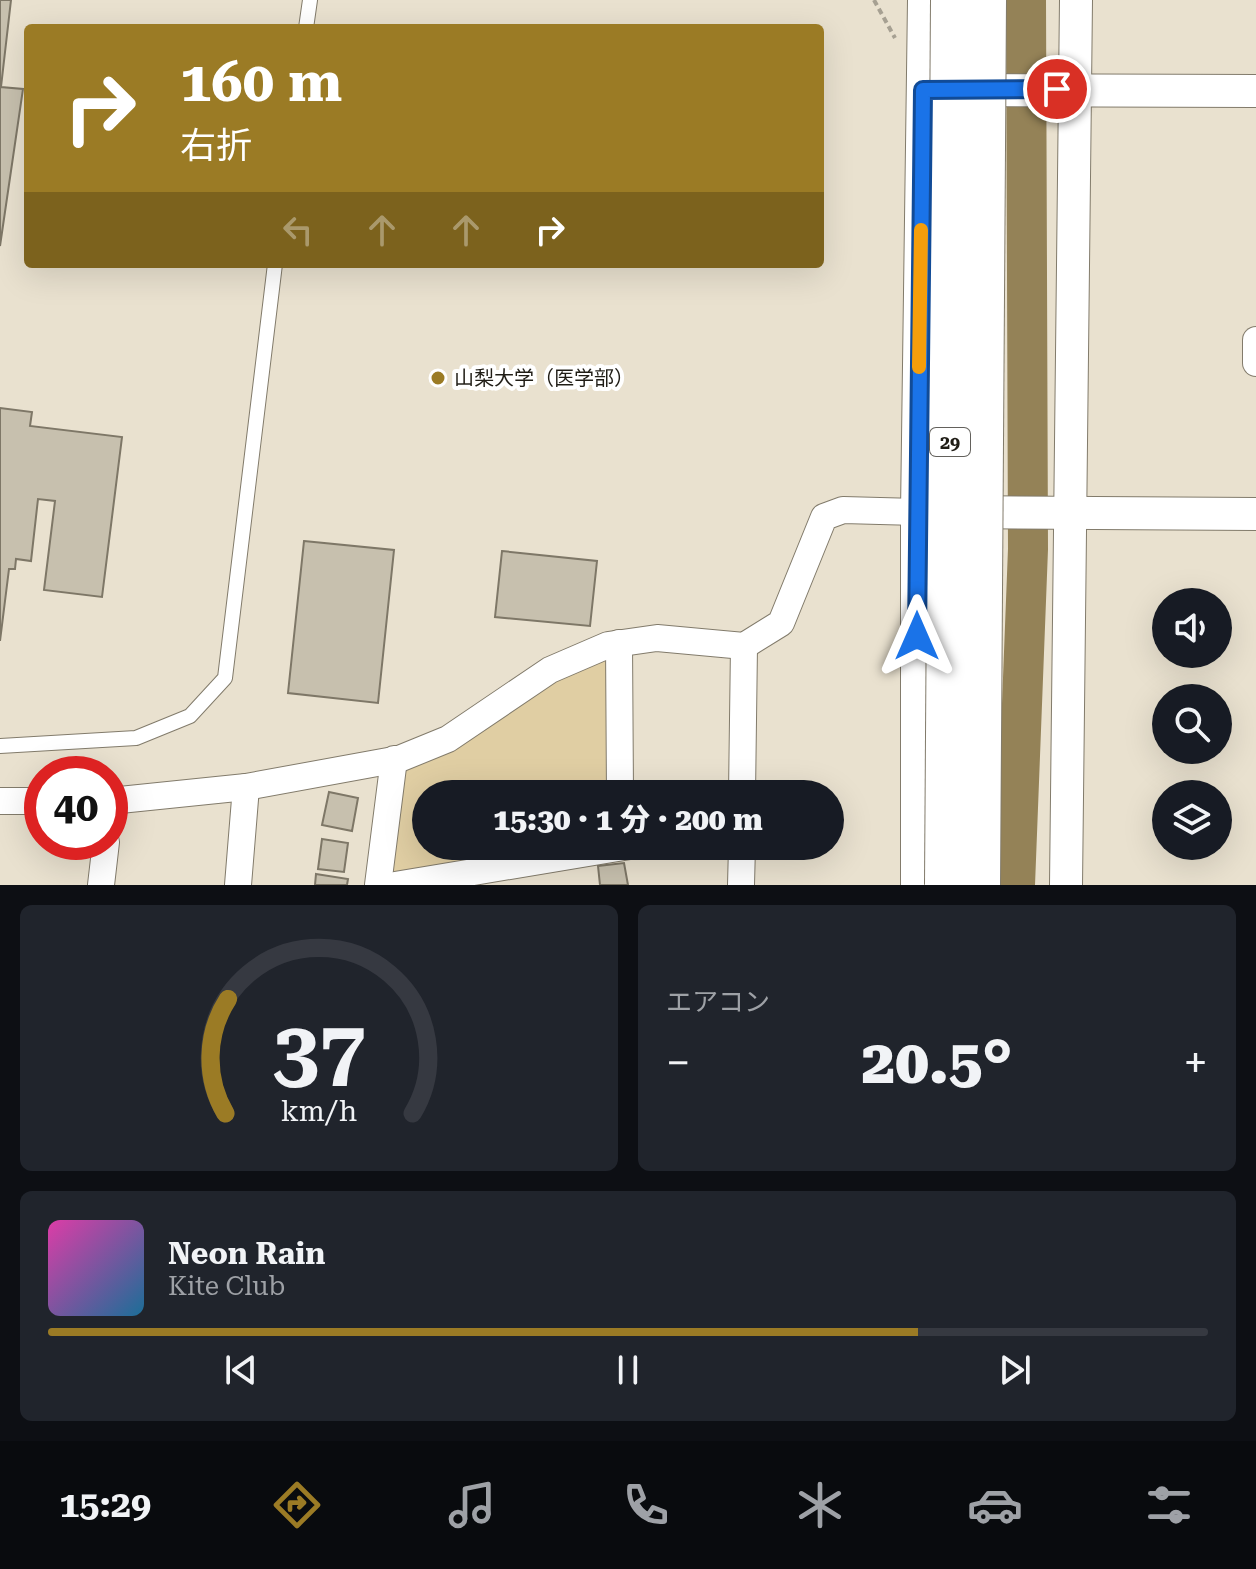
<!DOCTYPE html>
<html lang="ja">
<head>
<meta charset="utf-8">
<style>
  :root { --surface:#171b24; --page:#20242c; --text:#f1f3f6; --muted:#9ea1a6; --line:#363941; --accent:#9b7b25 }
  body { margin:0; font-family:"Roboto Serif","Noto Sans JP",serif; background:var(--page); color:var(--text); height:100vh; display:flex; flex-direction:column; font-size:30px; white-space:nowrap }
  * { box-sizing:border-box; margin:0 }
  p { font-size:26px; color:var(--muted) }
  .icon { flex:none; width:44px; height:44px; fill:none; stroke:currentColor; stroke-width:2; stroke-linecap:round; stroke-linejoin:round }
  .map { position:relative; height:885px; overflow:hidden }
  .details { display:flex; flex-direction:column; gap:20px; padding:20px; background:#0d0f14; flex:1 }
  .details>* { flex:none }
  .banner { position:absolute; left:24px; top:24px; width:800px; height:244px; border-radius:8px; box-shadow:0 8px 32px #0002; background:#9b7b25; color:#fff; overflow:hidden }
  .controls { position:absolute; left:1152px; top:588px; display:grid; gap:16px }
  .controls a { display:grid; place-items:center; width:80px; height:80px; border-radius:50%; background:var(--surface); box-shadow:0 8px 32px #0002; font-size:40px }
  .speed { position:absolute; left:24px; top:756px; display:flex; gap:16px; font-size:40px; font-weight:700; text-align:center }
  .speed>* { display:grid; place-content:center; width:104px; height:104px; border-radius:50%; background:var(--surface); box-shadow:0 8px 32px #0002; line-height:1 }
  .speed .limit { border:12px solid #d22; background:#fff; color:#111 }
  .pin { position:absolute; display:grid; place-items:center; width:68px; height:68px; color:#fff; margin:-34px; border:4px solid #fff; border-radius:50%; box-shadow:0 2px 8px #0007 }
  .me { position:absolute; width:88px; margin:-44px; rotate:0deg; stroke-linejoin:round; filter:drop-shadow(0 0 6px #0008) }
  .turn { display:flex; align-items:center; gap:28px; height:168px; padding:0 24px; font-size:36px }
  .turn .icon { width:104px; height:104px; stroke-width:2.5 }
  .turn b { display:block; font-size:56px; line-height:68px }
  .lanes { display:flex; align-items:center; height:76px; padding:0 24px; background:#0003; justify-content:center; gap:40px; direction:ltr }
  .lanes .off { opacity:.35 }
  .big { font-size:60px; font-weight:800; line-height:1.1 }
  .details .widget { flex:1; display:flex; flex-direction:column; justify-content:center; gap:12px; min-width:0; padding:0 28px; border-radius:12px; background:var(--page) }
  .details .dial { align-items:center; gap:0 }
  .dial svg { height:208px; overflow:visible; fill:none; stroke:var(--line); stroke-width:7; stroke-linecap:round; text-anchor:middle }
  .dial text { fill:var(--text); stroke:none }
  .song { display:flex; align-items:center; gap:24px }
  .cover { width:96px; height:96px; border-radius:12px; background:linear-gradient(135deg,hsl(320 70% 55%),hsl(200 70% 35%)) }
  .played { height:8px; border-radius:4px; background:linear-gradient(90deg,var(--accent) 75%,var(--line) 75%) }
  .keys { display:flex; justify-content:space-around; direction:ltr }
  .heat { display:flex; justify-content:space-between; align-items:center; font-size:44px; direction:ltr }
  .details .tiles { flex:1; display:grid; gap:20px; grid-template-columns:1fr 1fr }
  .widget:last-child { grid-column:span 2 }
  .trip { position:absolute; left:412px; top:780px; width:432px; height:80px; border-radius:40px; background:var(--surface); box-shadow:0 8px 32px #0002; font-weight:800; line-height:80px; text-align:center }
  .tab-bar { display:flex; height:128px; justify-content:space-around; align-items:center; background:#090b0e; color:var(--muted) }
  .tab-bar .icon { width:56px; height:56px }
  .tab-bar .selected { color:var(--accent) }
  .tab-bar b { font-size:36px; color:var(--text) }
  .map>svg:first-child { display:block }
  .green { fill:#e0cea3 }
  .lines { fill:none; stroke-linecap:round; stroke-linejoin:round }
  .river { stroke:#948257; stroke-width:40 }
  .building { fill:#c7c0ae; stroke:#7e7767; stroke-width:2 }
  .service-casing { stroke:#827b6b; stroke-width:16 }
  .minor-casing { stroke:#827b6b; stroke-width:28 }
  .tertiary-casing { stroke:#827b6b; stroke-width:34 }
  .path { stroke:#a6a092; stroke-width:4; stroke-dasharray:6 4; stroke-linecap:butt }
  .service { stroke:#fff; stroke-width:14 }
  .minor { stroke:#fff; stroke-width:26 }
  .tertiary { stroke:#fff; stroke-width:32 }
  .motorway-bridge-casing { stroke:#827b6b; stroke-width:46; stroke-linecap:butt }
  .motorway-bridge { stroke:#fff; stroke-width:44 }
  .route-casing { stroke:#114b97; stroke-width:20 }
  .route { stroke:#1a73e8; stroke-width:14 }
  .slow { stroke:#f59e0b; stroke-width:14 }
  .poi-dot { fill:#9b7b25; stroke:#fff; stroke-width:3 }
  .labels { text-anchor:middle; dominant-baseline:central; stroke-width:8; stroke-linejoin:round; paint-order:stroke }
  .shield { fill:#fff; stroke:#63615c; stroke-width:2 }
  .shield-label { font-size:18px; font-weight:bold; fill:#201d16 }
  .poi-label { font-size:20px; fill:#201d16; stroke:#fff; text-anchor:start }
</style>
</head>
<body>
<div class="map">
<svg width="1256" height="885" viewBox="0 0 1256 885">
  <rect width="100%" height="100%" fill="#e9e1cf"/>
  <polygon class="green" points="619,643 620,794 426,794 426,846 620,846 378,885 394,759"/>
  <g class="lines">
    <polyline class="river" points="1015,885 1028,549 1026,0"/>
  </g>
  <g class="building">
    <polygon points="0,0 11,0 1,87 23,89 0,246"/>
    <polygon points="0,408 32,412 30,426 122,437 102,597 44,590 55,501 38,499 31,561 16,559 15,569 9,569 0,641"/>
    <polygon points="304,541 394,550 378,703 288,693"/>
    <polygon points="502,551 597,561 590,626 495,617"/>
    <polygon points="329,792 358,798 352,831 322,825"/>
    <polygon points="322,839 348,843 344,872 318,869"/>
    <polygon points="624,863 628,885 600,885 598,866"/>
    <polygon points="316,874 348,879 347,885 315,885"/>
  </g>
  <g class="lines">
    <defs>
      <g id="service">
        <polyline points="306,28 310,0"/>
        <polyline points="0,746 136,738 190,716 225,678 275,264"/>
      </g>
      <g id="minor">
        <polyline points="1256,340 1256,363"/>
        <polyline points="619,643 620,794"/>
        <polyline points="742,794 744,646"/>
        <polyline points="0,801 42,801"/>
        <polyline points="110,801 246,787 399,759 448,739 550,670 608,645 657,638 744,646 781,623 824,517 843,510 917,512"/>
        <polyline points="101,885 106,842"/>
        <polyline points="238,885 246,787"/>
        <polyline points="378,885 394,759"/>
        <polyline points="395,885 630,846"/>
        <polyline points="741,885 742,846"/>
      </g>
      <g id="tertiary">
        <polyline points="963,90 1256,91"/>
        <polyline points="959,512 1256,514"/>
        <polyline points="917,885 917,512 924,0"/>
        <polyline points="1066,885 1076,0"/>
      </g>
    </defs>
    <use href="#service" class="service-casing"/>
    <use href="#minor" class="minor-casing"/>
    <use href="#tertiary" class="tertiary-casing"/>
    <polyline class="path" points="874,0 895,38"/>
    <use href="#service" class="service"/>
    <use href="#minor" class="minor"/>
    <use href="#tertiary" class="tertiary"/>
    <defs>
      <g id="motorway-bridge">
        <polyline points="947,885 953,0"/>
        <polyline points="978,885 984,0"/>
      </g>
    </defs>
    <use href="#motorway-bridge" class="motorway-bridge-casing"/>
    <use href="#motorway-bridge" class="motorway-bridge"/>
  </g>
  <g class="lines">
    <defs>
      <polyline id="route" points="917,636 923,90 1057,89"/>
    </defs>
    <use href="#route" class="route-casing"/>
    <use href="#route" class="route"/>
    <polyline class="slow" points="919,367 921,230"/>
  </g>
  <circle class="poi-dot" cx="438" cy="378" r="8"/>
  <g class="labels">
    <rect class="shield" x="930" y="428" width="40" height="28" rx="6"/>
    <g class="shield-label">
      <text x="950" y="442">29</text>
    </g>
    <g class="poi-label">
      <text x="454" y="378">山梨大学（医学部）</text>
    </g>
  </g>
</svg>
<div class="controls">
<a><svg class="icon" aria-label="sound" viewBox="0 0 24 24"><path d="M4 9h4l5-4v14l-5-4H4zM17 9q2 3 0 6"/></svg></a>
<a><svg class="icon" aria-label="search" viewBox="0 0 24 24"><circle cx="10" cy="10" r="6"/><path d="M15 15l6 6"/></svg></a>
<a><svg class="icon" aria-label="layers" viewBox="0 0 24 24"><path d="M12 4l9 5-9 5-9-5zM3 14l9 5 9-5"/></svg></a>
</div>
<div class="speed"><div class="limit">40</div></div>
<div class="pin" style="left:1057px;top:89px;background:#d93025"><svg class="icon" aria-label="arrive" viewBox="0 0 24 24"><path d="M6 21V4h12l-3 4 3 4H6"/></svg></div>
<svg class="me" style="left:917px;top:636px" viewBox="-20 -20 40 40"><path d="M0-17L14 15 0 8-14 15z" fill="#1a73e8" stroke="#fff" stroke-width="4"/></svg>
<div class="trip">15:30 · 1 分 · 200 m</div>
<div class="banner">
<div class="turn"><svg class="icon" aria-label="right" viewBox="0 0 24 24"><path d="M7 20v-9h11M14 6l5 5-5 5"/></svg><div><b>160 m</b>右折</div></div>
<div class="lanes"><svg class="icon off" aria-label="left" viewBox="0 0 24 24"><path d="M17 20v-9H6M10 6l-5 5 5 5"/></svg><svg class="icon off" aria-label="ahead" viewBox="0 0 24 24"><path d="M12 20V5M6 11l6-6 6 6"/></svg><svg class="icon off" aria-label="ahead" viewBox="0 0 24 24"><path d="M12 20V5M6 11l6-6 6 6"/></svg><svg class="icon" aria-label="right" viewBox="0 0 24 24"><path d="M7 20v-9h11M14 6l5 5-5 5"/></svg></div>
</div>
</div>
<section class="details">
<div class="tiles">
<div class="widget dial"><svg viewBox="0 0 100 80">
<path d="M14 69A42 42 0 1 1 86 69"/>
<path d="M14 69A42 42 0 0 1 15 25" stroke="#9b7b25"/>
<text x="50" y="56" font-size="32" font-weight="700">37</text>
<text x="50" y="72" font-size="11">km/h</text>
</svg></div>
<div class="widget"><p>エアコン</p>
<div class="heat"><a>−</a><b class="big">20.5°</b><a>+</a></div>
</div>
<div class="widget">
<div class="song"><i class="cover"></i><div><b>Neon Rain</b><p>Kite Club</p></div></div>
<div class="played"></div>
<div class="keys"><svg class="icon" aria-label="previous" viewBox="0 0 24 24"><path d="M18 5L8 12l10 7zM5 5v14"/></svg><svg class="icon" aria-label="pause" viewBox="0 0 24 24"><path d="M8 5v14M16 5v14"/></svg><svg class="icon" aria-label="next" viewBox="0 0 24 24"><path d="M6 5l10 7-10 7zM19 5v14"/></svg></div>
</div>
</div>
</section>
<nav class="tab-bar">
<b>15:29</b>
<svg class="icon selected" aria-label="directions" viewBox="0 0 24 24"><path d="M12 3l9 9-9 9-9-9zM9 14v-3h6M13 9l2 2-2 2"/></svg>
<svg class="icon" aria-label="music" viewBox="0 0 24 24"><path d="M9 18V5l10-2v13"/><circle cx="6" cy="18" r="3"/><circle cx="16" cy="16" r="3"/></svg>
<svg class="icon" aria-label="phone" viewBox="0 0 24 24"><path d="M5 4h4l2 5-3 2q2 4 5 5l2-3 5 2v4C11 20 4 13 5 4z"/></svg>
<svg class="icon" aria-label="climate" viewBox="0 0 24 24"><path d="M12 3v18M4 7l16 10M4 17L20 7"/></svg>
<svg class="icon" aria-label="car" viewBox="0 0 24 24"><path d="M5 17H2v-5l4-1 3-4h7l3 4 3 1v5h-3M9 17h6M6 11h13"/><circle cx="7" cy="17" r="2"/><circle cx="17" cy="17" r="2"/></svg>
<svg class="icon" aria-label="filters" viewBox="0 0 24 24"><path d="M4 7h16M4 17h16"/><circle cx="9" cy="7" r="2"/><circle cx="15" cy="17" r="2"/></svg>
</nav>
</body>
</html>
